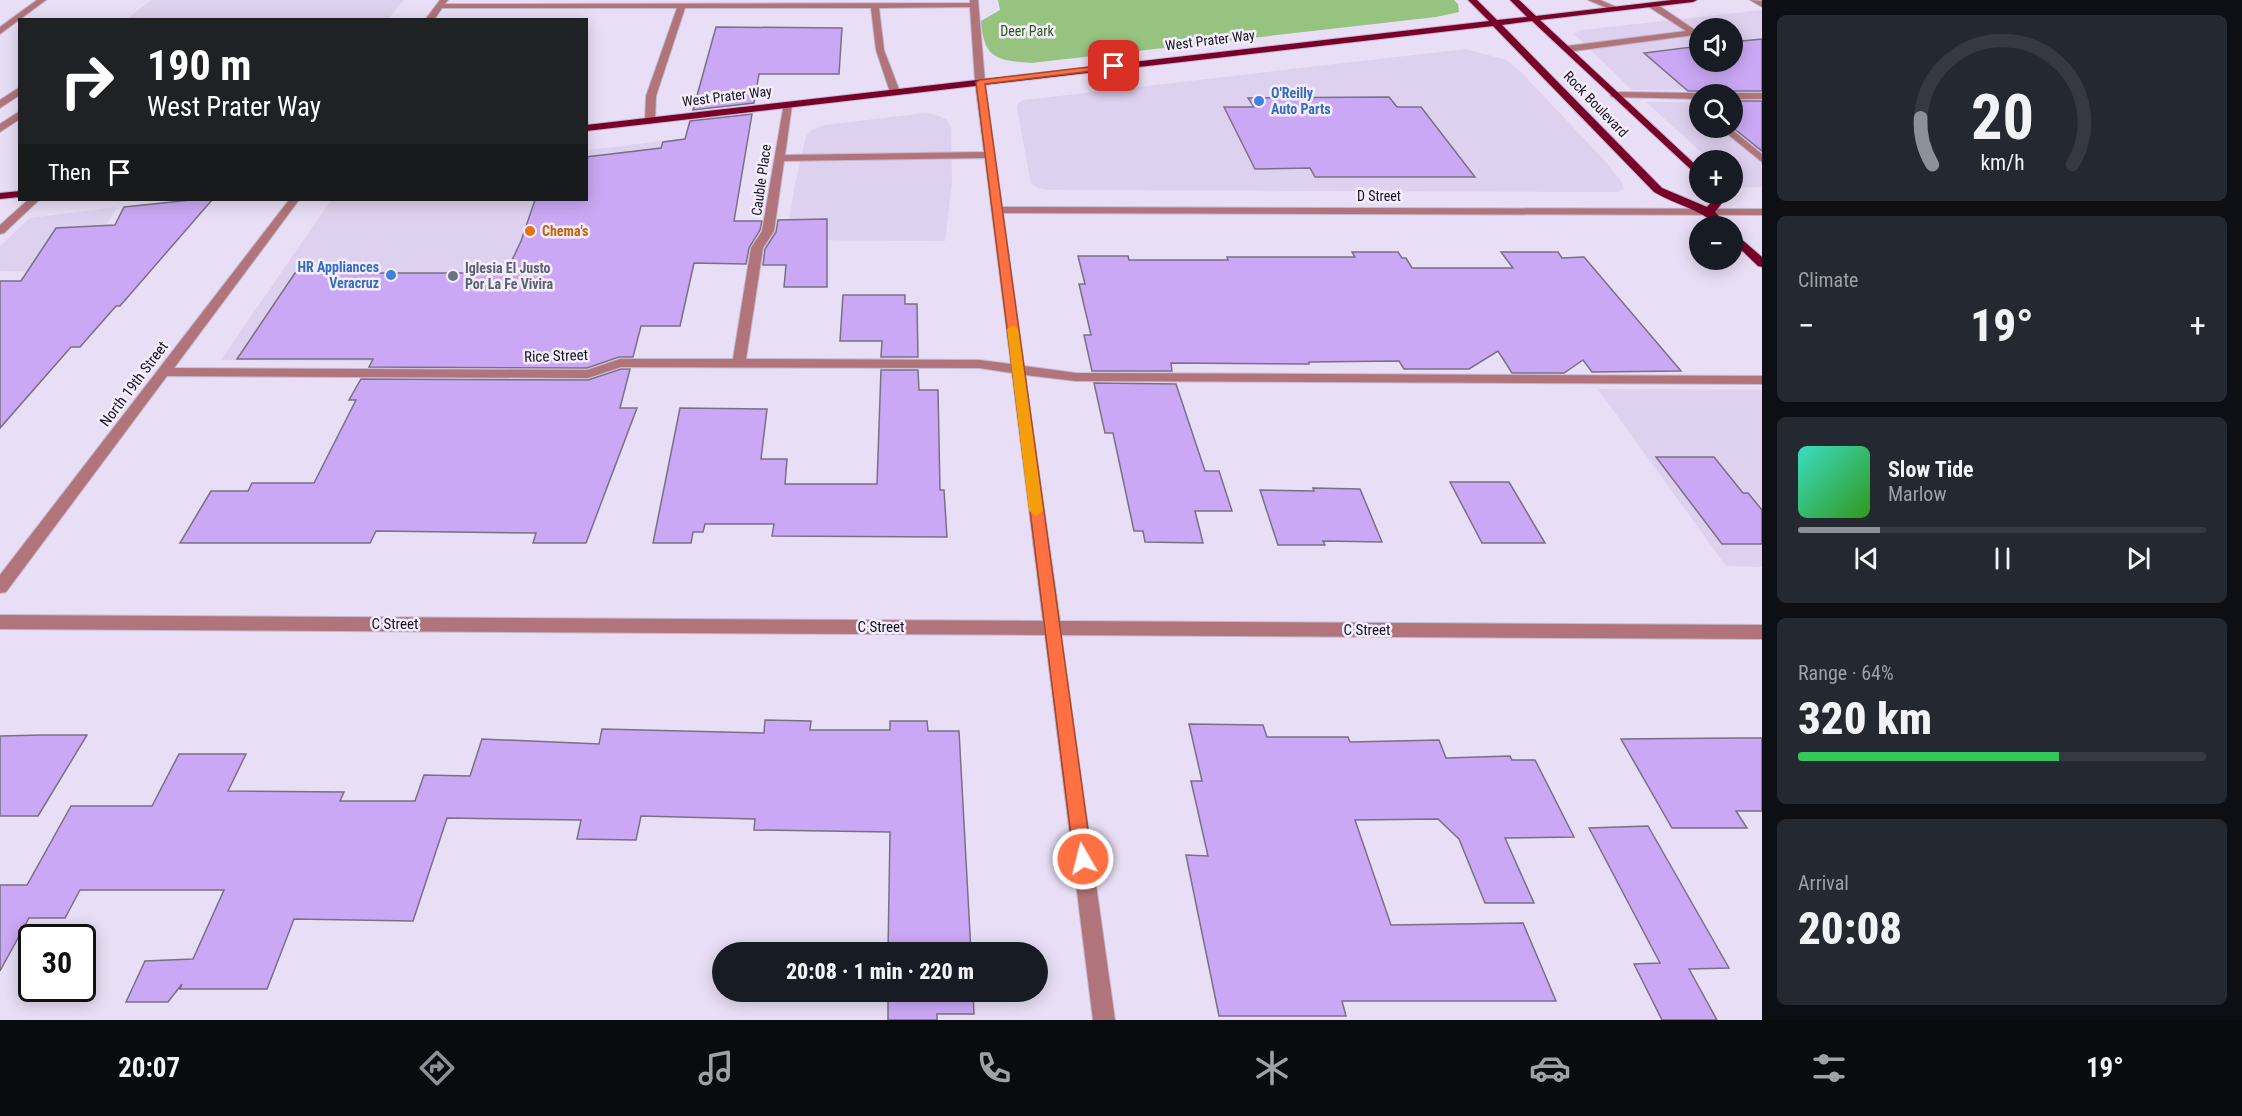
<!DOCTYPE html>
<html lang="en">
<head>
<meta charset="utf-8">
<style>
  :root { --surface:#171b24; --page:#242831; --text:#f1f3f6; --muted:#9ea1a6; --line:#363941; --accent:#8c9099 }
  body { margin:0; font-family:"Roboto Condensed",sans-serif; background:var(--page); color:var(--text); height:100vh; display:flex; flex-direction:column; font-size:22px; white-space:nowrap }
  * { box-sizing:border-box; margin:0 }
  p { font-size:20px; color:var(--muted) }
  .icon { flex:none; width:33px; height:33px; fill:none; stroke:currentColor; stroke-width:2; stroke-linecap:round; stroke-linejoin:round }
  .map { position:relative; flex:1; overflow:hidden }
  .sheet { display:flex; flex-direction:column; gap:15px; padding:15px; background:#0d0f14; width:480px }
  .sheet>* { flex:none }
  .hud { position:absolute; left:18px; top:18px; width:570px; height:183px; border-radius:0px; box-shadow:0 3px 15px #0003; background:#202124; color:#fff; overflow:hidden }
  .fabs { position:absolute; left:1689px; top:18px; display:grid; gap:12px }
  .fabs a { display:grid; place-items:center; width:54px; height:54px; border-radius:50%; background:var(--surface); box-shadow:0 3px 15px #0003; font-size:30px }
  .speed { position:absolute; left:18px; top:924px; display:flex; gap:12px; font-size:30px; font-weight:700; text-align:center }
  .speed>* { display:grid; place-content:center; width:78px; height:78px; border-radius:50%; background:var(--surface); box-shadow:0 3px 15px #0003; line-height:1 }
  .speed .limit { border:3px solid #111; border-radius:9px; background:#fff; color:#111 }
  .pin { position:absolute; display:grid; place-items:center; width:51px; height:51px; color:#fff; margin:-26px; border-radius:12px; box-shadow:0 3px 9px #0006 }
  .me { position:absolute; width:66px; margin:-33px; rotate:352deg; stroke-linejoin:round; filter:drop-shadow(0 0 4px #0008) }
  .turn { display:flex; align-items:center; gap:21px; height:126px; padding:0 30px; font-size:27px }
  .turn .icon { width:78px; height:78px; stroke-width:2.5 }
  .turn b { display:block; font-size:42px; line-height:51px }
  .then { display:flex; align-items:center; height:57px; padding:0 30px; background:#0003; gap:12px; font-size:22px }
  .big { font-size:45px; font-weight:800; line-height:1.1 }
  .sheet .tile { flex:1; display:flex; flex-direction:column; justify-content:center; gap:9px; min-width:0; padding:0 21px; border-radius:9px; background:var(--page) }
  .sheet .dial { align-items:center; gap:0 }
  .dial svg { height:156px; overflow:visible; fill:none; stroke:var(--line); stroke-width:7; stroke-linecap:round; text-anchor:middle }
  .dial text { fill:var(--text); stroke:none }
  .song { display:flex; align-items:center; gap:18px }
  .cover { width:72px; height:72px; border-radius:9px; background:linear-gradient(135deg,hsl(170 70% 55%),hsl(110 70% 35%)) }
  .played { height:6px; border-radius:3px; background:linear-gradient(90deg,var(--accent) 20%,var(--line) 20%) }
  .keys { display:flex; justify-content:space-around; direction:ltr }
  .heat { display:flex; justify-content:space-between; align-items:center; font-size:33px; direction:ltr }
  .charge { height:9px; border-radius:4px; background:linear-gradient(90deg,#34c759 64%,var(--line) 0) }
  .trip { position:absolute; left:712px; top:942px; width:336px; height:60px; border-radius:30px; background:var(--surface); box-shadow:0 3px 15px #0003; font-weight:800; line-height:60px; text-align:center }
  .tab-bar { display:flex; height:96px; justify-content:space-around; align-items:center; background:#090b0e; color:var(--muted) }
  .tab-bar .icon { width:42px; height:42px }
  .tab-bar .selected { color:var(--accent) }
  .tab-bar b { font-size:27px; color:var(--text) }
  main { display:flex; flex:1; min-height:0 }
  .map>svg:first-child { display:block }
  .built { fill:#ded1ef; fill-rule:evenodd }
  .green { fill:#96c37f }
  .building { fill:#cba8f5; stroke:#797085; stroke-width:1.5 }
  .lines { fill:none; stroke-linecap:round; stroke-linejoin:round }
  .minor-casing { stroke:#c2b9ce; stroke-width:2 }
  .major-casing { stroke:#c2b9ce; stroke-width:2 }
  .minor { fill:#b1747b; fill-rule:evenodd }
  .major { fill:#780029; fill-rule:evenodd }
  .route { fill:#ff7043; stroke:#a6492c; stroke-width:1.5 }
  .slow { fill:#f59e0b }
  .shop-dot { fill:#3f7fe0; stroke:#f4edff; stroke-width:2 }
  .food-dot { fill:#e8710a; stroke:#f4edff; stroke-width:2 }
  .worship-dot { fill:#6b7280; stroke:#f4edff; stroke-width:2 }
  .labels { text-anchor:middle; dominant-baseline:central; stroke-width:5; stroke-linejoin:round; paint-order:stroke }
  .far-park-label { font-size:14px; fill:#2c580a; stroke:#f4edff }
  .far-street-label { font-size:14px; fill:#16131a; stroke:#f4edff }
  .far-shop-label { font-size:14px; font-weight:bold; fill:#366cbe; stroke:#f4edff; text-anchor:start }
  .far-food-label { font-size:14px; font-weight:bold; fill:#c56008; stroke:#f4edff; text-anchor:start }
  .far-worship-label { font-size:14px; font-weight:bold; fill:#5b616d; stroke:#f4edff; text-anchor:start }
  .street-label { font-size:15px; fill:#16131a; stroke:#f4edff }
</style>
</head>
<body>
<main>
<div class="map">
<svg width="1762" height="1020" viewBox="0 0 1762 1020">
  <rect width="100%" height="100%" fill="#e8def5"/>
  <g class="built">
    <polygon points="151,0 404,0 388,19 127,19"/>
    <path d="M1762 10V90H1632L1574 34 1582 30ZM1700 28H1732V62H1700Z"/>
    <polygon points="1466,49 1506,60 1520,71 1604,160 1622,182 1624,189 1617,192 1049,190 1038,188 1031,184 1017,108 1018,103 1024,100"/>
    <polygon points="1646,102 1699,102 1700,128 1732,128 1733,102 1762,111 1762,187 1738,187 1733,181 1732,160 1710,160"/>
    <polygon points="925,113 937,115 947,120 951,128 952,182 945,241 786,240 795,184 806,136 812,130 825,125"/>
    <polygon points="732,133 629,243 591,363 221,360 331,200 586,200 587,150"/>
    <polygon points="117,207 80,272 0,271 0,246 30,218"/>
    <polygon points="1598,389 1762,390 1762,567 1726,566"/>
  </g>
  <path class="green" d="M998 0H1454L1458 4 1459 12 1436 17 1031 63C995 60 984 58 981 21L1000 10Z"/>
  <g class="building">
    <polygon points="716,27 842,28 839,74 759,74 754,103 693,110"/>
    <polygon points="1762,39 1762,91 1732,91 1726,94 1706,94 1701,91 1688,91 1644,53 1700,46 1700,62 1732,62 1732,42"/>
    <polygon points="1389,97 1397,107 1421,107 1475,177 1315,177 1310,168 1255,169 1224,107 1254,107 1248,98"/>
    <polygon points="1732,101 1762,101 1762,151 1732,127"/>
    <polygon points="752,114 734,221 762,221 760,230 749,248 746,264 694,263 680,326 641,326 633,357 619,357 587,368 369,367 373,359 237,359 295,273 506,273 521,241 535,200 586,200 586,157 661,148 663,142 685,139 690,121"/>
    <polygon points="191,200 212,200 120,306 116,306 80,347 71,347 0,428 0,281 21,281 56,228 115,225 124,207"/>
    <polygon points="827,219 827,287 784,287 786,265 763,265 765,249 776,232 778,220"/>
    <polygon points="1352,252 1398,252 1402,258 1406,258 1412,268 1513,268 1501,252 1558,252 1562,258 1584,257 1681,371 1592,372 1583,360 1564,373 1512,373 1498,351 1469,369 1404,369 1399,361 1309,362 1309,364 1171,363 1172,371 1092,371 1084,335 1091,335 1079,284 1085,284 1078,256 1128,256 1129,260 1228,260 1227,257 1355,257"/>
    <polygon points="843,295 905,295 905,304 917,304 918,357 881,357 882,341 840,341"/>
    <polygon points="621,369 630,369 620,408 637,408 586,543 533,543 536,533 376,531 370,543 180,543 211,491 248,491 252,483 314,483 356,400 349,400 361,379 588,380"/>
    <polygon points="881,370 918,370 919,390 938,390 940,490 944,490 947,537 772,536 774,524 705,524 703,532 693,532 691,543 653,543 680,408 767,409 761,459 787,459 785,484 877,484"/>
    <polygon points="1094,383 1176,384 1205,471 1219,471 1232,511 1195,511 1203,543 1145,542 1143,531 1134,531 1113,433 1105,433"/>
    <polygon points="1656,457 1714,457 1743,493 1748,493 1762,510 1762,544 1722,544"/>
    <polygon points="1450,482 1509,482 1545,543 1482,543"/>
    <polygon points="1313,488 1360,489 1382,542 1323,541 1325,545 1278,545 1260,490 1314,491"/>
    <polygon points="765,720 811,721 810,730 890,730 890,721 927,721 928,731 959,731 971,952 888,952 890,832 754,830 755,819 641,816 636,840 577,839 581,820 447,818 413,921 294,919 267,989 180,989 182,984 168,1002 126,1002 145,961 193,959 224,890 80,890 65,918 29,918 0,971 0,885 27,885 71,806 152,806 179,754 246,754 228,791 344,792 340,801 415,801 424,775 470,776 482,739 599,744 602,729 764,733"/>
    <polygon points="1189,724 1263,725 1267,737 1348,737 1350,742 1439,740 1446,758 1510,756 1512,760 1535,760 1574,837 1505,838 1534,903 1485,903 1459,839 1438,819 1355,820 1391,925 1523,923 1556,1001 1342,1001 1346,1016 1219,1016 1186,855 1208,856 1191,781 1202,781"/>
    <polygon points="43,735 87,735 38,816 0,816 0,736"/>
    <polygon points="1736,738 1762,738 1762,811 1736,811 1747,828 1672,828 1621,739"/>
    <polygon points="1648,826 1729,968 1689,969 1717,1020 1662,1020 1634,964 1660,963 1589,828"/>
    <polygon points="888,992 973,992 974,1014 937,1014 937,1020 888,1020"/>
  </g>
  <g class="lines">
    <defs>
      <g id="minor">
        <polygon points="37,0 46,0 0,34 0,27"/>
        <path d="M440 0H448L445 4 970 3V0H978L985 82 1002 207 1762 209V215L1003 213 1024 366 1076 373 1762 376V384L1076 381 1025 375 1060 621 1762 625V639L1061 635 1115 1020H1093L1045 635 0 629V615L1043 621 1012 373 979 368 621 367 588 378 167 376 6 592 0 593V575L289 200H299L174 368 587 370 620 359H733L751 248 762 231 784 103 792 105 785 155 984 152 975 82 970 7 879 8 884 50 900 92 895 95 890 92 876 50 871 8H685L656 96 655 121 650 124 645 121 646 96 677 8H442L434 20H425ZM985 158 1011 364 979 360 746 359 763 248 774 231 784 161Z"/>
        <polygon points="1588,0 1600,0 1621,9 1614,11"/>
        <polygon points="1750,0 1762,1 1762,7"/>
        <polygon points="1649,3 1655,3 1698,32 1694,35 1567,52 1563,49 1567,46 1686,31 1649,7"/>
        <polygon points="20,87 20,95 0,108 0,100"/>
        <polygon points="1615,92 1700,93 1704,94 1700,94 1700,99 1612,97 1610,95"/>
        <polygon points="1732,93 1762,93 1762,99 1732,99 1732,94 1728,94"/>
        <polygon points="20,111 20,119 0,132 0,124"/>
        <polygon points="1720,128 1730,128 1762,154 1762,162"/>
        <polygon points="28,200 39,200 4,233 0,234 0,225"/>
      </g>
      <g id="major">
        <path d="M1468 0H1477L1497 20 1527 17 1510 0H1519L1536 16 1672 0H1697L1693 2 1540 20 1700 169V178L1532 21 1502 25 1662 188 1707 207 1715 198 1713 194H1723L1726 198 1715 212 1729 226H1718C1700 209 1676 205 1654 192L1493 26 586 131V125L1489 21Z"/>
        <polygon points="20,191 20,197 0,199 0,193"/>
        <polygon points="1732,231 1762,257 1762,267 1758,266 1732,241"/>
      </g>
    </defs>
    <use href="#minor" class="minor-casing"/>
    <use href="#major" class="major-casing"/>
    <use href="#minor" class="minor"/>
    <use href="#major" class="major"/>
  </g>
  <polygon class="route" points="1114,64 1117,65 1117,68 985,84 1092,859 1089,865 1083,868 1076,865 1074,859 976,82 980,80"/>
  <polygon class="slow" points="1013,325 1018,329 1043,511 1036,516 1029,511 1007,329"/>
  <g class="shop-dot">
    <circle cx="1259" cy="101" r="6"/>
    <circle cx="391" cy="275" r="6"/>
  </g>
  <circle class="food-dot" cx="530" cy="231" r="6"/>
  <circle class="worship-dot" cx="453" cy="276" r="6"/>
  <g class="labels">
    <g class="far-park-label">
      <text x="1027" y="31">Deer Park</text>
    </g>
    <g class="far-street-label">
      <text transform="translate(1210 40) rotate(-7)">West Prater Way</text>
      <text transform="translate(727 96) rotate(-7)">West Prater Way</text>
      <text transform="translate(1596 104) rotate(46)">Rock Boulevard</text>
      <text transform="translate(761 180) rotate(-82)">Cauble Place</text>
      <text x="1379" y="196">D Street</text>
    </g>
    <g class="far-shop-label">
      <text x="1271" y="93">O'Reilly<tspan x="1271" dy="16">Auto Parts</tspan></text>
      <text x="379" y="267" text-anchor="end">HR Appliances<tspan x="379" dy="16">Veracruz</tspan></text>
    </g>
    <g class="far-food-label">
      <text x="542" y="231">Chema's</text>
    </g>
    <g class="far-worship-label">
      <text x="465" y="268">Iglesia El Justo<tspan x="465" dy="16">Por La Fe Vivira</tspan></text>
    </g>
    <g class="street-label">
      <text transform="translate(556 356) rotate(-2)">Rice Street</text>
      <text transform="translate(134 384) rotate(-53)">North 19th Street</text>
      <text x="395" y="624">C Street</text>
      <text x="881" y="627">C Street</text>
      <text x="1367" y="630">C Street</text>
    </g>
  </g>
</svg>
<div class="fabs">
<a><svg class="icon" aria-label="sound" viewBox="0 0 24 24"><path d="M4 9h4l5-4v14l-5-4H4zM17 9q2 3 0 6"/></svg></a>
<a><svg class="icon" aria-label="search" viewBox="0 0 24 24"><circle cx="10" cy="10" r="6"/><path d="M15 15l6 6"/></svg></a>
<a>+</a>
<a>−</a>
</div>
<div class="speed"><div class="limit">30</div></div>
<div class="pin" style="left:1114px;top:66px;background:#d93025"><svg class="icon" aria-label="arrive" viewBox="0 0 24 24"><path d="M6 21V4h12l-3 4 3 4H6"/></svg></div>
<svg class="me" style="left:1083px;top:859px" viewBox="-20 -20 40 40"><circle r="17" fill="#ff7043" stroke="#fff" stroke-width="3"/><path d="M0-11L8 9 0 5-8 9z" fill="#fff"/></svg>
<div class="trip">20:08 · 1 min · 220 m</div>
<div class="hud">
<div class="turn"><svg class="icon" aria-label="right" viewBox="0 0 24 24"><path d="M7 20v-9h11M14 6l5 5-5 5"/></svg><div><b>190 m</b>West Prater Way</div></div>
<div class="then">Then<svg class="icon" aria-label="arrive" viewBox="0 0 24 24"><path d="M6 21V4h12l-3 4 3 4H6"/></svg></div>
</div>
</div>
<section class="sheet">
<div class="tile dial"><svg viewBox="0 0 100 80">
<path d="M14 69A42 42 0 1 1 86 69"/>
<path d="M14 69A42 42 0 0 1 8 45" stroke="#8c9099"/>
<text x="50" y="56" font-size="32" font-weight="700">20</text>
<text x="50" y="72" font-size="11">km/h</text>
</svg></div>
<div class="tile"><p>Climate</p>
<div class="heat"><a>−</a><b class="big">19°</b><a>+</a></div>
</div>
<div class="tile">
<div class="song"><i class="cover"></i><div><b>Slow Tide</b><p>Marlow</p></div></div>
<div class="played"></div>
<div class="keys"><svg class="icon" aria-label="previous" viewBox="0 0 24 24"><path d="M18 5L8 12l10 7zM5 5v14"/></svg><svg class="icon" aria-label="pause" viewBox="0 0 24 24"><path d="M8 5v14M16 5v14"/></svg><svg class="icon" aria-label="next" viewBox="0 0 24 24"><path d="M6 5l10 7-10 7zM19 5v14"/></svg></div>
</div>
<div class="tile"><p>Range · 64%</p><b class="big">320 km</b><div class="charge"></div></div>
<div class="tile"><p>Arrival</p><b class="big">20:08</b></div>
</section>
</main>
<nav class="tab-bar">
<b>20:07</b>
<svg class="icon selected" aria-label="directions" viewBox="0 0 24 24"><path d="M12 3l9 9-9 9-9-9zM9 14v-3h6M13 9l2 2-2 2"/></svg>
<svg class="icon" aria-label="music" viewBox="0 0 24 24"><path d="M9 18V5l10-2v13"/><circle cx="6" cy="18" r="3"/><circle cx="16" cy="16" r="3"/></svg>
<svg class="icon" aria-label="phone" viewBox="0 0 24 24"><path d="M5 4h4l2 5-3 2q2 4 5 5l2-3 5 2v4C11 20 4 13 5 4z"/></svg>
<svg class="icon" aria-label="climate" viewBox="0 0 24 24"><path d="M12 3v18M4 7l16 10M4 17L20 7"/></svg>
<svg class="icon" aria-label="car" viewBox="0 0 24 24"><path d="M5 17H2v-5l4-1 3-4h7l3 4 3 1v5h-3M9 17h6M6 11h13"/><circle cx="7" cy="17" r="2"/><circle cx="17" cy="17" r="2"/></svg>
<svg class="icon" aria-label="filters" viewBox="0 0 24 24"><path d="M4 7h16M4 17h16"/><circle cx="9" cy="7" r="2"/><circle cx="15" cy="17" r="2"/></svg>
<b>19°</b>
</nav>
</body>
</html>
